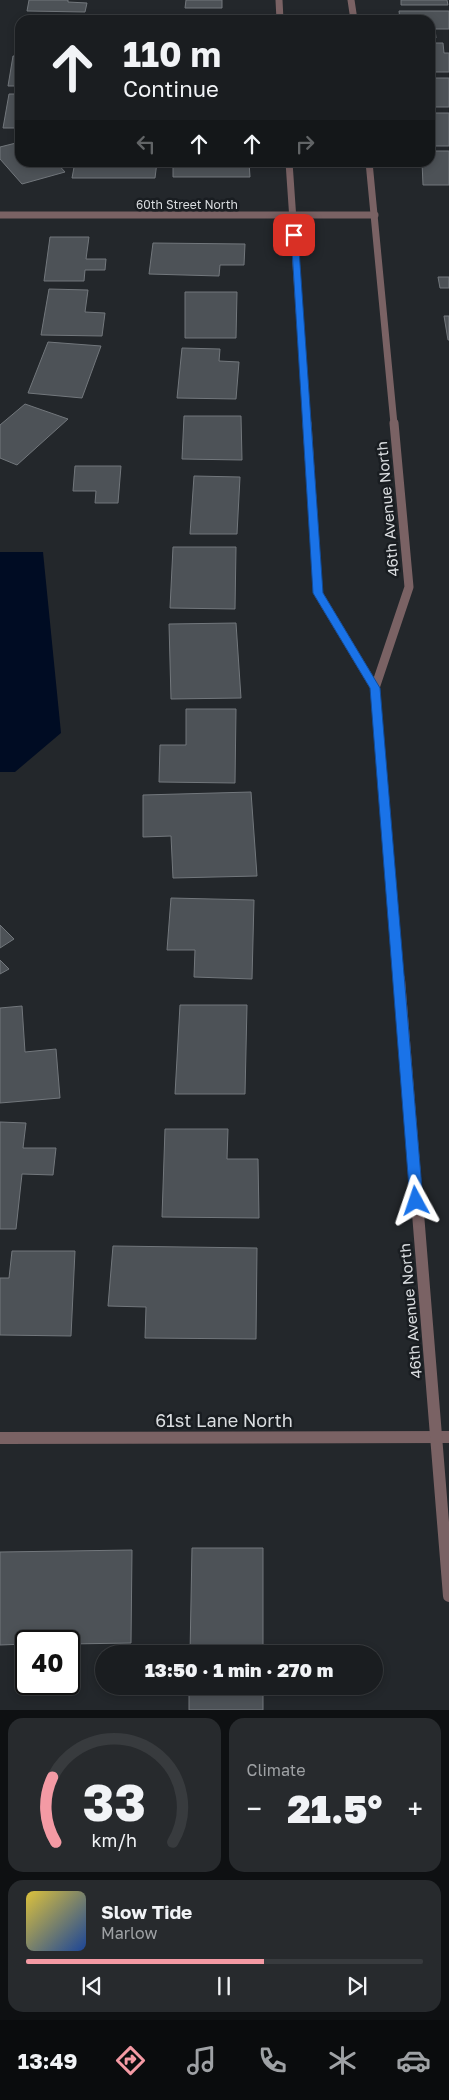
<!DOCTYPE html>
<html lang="en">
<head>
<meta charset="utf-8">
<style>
  :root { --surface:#1a1d20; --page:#272a2d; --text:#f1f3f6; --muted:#9fa2a5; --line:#383b3e; --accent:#f49aa4 }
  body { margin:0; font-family:"Golos Text",sans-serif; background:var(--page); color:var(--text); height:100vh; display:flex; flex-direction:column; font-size:19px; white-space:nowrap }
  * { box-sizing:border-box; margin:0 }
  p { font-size:16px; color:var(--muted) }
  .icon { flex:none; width:28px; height:28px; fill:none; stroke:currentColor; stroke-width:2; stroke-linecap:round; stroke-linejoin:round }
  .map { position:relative; height:1710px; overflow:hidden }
  .details { display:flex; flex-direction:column; gap:8px; padding:8px; background:#0e1012; flex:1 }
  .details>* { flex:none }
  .hud { position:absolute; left:15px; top:15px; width:420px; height:152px; border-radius:15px; box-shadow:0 2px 8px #0003,0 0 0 1px var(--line); background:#1a1d20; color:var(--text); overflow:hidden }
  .speed { position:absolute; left:15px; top:1630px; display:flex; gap:10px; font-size:25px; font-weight:700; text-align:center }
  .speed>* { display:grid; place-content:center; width:65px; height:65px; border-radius:50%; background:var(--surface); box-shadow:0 2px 8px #0003,0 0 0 1px var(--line); line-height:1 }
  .speed .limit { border:2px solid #111; border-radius:8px; background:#fff; color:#111 }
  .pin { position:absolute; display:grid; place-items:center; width:42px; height:42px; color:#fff; margin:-21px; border-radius:10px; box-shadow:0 2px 8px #0006 }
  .me { position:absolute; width:55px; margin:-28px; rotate:355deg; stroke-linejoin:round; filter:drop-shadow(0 0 4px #0008) }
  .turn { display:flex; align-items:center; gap:18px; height:105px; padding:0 25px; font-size:22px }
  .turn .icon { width:65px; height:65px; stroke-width:2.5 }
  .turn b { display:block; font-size:35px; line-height:42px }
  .lanes { display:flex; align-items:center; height:48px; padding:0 25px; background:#0003; justify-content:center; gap:25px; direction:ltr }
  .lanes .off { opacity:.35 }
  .big { font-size:38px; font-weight:800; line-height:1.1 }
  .details .tile { flex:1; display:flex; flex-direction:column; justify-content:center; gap:8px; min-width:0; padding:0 18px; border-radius:15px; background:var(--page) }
  .details .dial { align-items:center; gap:0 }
  .dial svg { height:130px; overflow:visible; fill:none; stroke:var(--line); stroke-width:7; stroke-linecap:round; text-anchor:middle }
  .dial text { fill:var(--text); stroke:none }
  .song { display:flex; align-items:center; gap:15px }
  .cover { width:60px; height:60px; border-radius:8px; background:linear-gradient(135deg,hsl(50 70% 55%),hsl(220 70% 35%)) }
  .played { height:5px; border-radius:2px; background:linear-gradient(90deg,var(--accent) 60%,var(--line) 60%) }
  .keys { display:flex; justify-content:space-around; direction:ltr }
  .heat { display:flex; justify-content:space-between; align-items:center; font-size:28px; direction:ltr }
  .details .tiles { flex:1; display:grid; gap:8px; grid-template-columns:1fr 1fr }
  .tile:last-child { grid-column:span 2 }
  .trip { position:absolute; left:95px; top:1645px; width:288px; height:50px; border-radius:25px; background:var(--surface); box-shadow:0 2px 8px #0003,0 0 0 1px var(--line); font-weight:800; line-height:50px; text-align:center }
  .tab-bar { display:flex; height:80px; justify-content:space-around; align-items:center; background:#0a0c0d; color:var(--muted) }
  .tab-bar .icon { width:35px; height:35px }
  .tab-bar .current { color:var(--accent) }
  .tab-bar b { font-size:22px; color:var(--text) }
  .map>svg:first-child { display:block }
  .water { fill:#000c23 }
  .building { fill:#4d5257; stroke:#72777c }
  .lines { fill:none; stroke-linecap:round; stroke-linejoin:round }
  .minor-far2 { stroke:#7a6264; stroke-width:7 }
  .minor-far1 { stroke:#7a6264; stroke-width:9 }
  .minor { stroke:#7a6264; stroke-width:12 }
  .tertiary-far2 { stroke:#7a6264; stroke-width:7 }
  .tertiary-far1 { stroke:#7a6264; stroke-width:9 }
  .tertiary { stroke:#7a6264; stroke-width:12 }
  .route { fill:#1a73e8; stroke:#114b97 }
  .labels { text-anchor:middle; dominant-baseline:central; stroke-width:5; stroke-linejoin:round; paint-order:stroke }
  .far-street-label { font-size:12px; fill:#dadde0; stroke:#191d21 }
  .street-label { font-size:15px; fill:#dadde0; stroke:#191d21 }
  .near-street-label { font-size:18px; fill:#dadde0; stroke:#191d21 }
</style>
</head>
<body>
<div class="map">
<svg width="449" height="1710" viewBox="0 0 449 1710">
  <rect width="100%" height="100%" fill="#23272b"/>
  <polygon class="water" points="0,552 43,552 61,733 15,772 0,772"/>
  <g class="building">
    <polygon points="29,0 68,0 68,2 87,3 85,12 27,11"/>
    <polygon points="186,0 222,0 222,8 185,8"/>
    <polygon points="401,0 447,0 448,5 401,5"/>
    <polygon points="399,11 449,11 449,29 435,29 436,38 430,38 430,20 400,20"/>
    <rect x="197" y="15" width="38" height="5"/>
    <polygon points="430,43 443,43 444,53 449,53 449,72 430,72"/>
    <polygon points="13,56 20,56 20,86 8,86"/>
    <rect x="430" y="78" width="19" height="29"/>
    <polygon points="9,94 20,94 20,128 3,128"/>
    <rect x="430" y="113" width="19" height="33"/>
    <polygon points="20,142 20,162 56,162 65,172 22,184 0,159 0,147"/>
    <polygon points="430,151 449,151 449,185 423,185 422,162 430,162"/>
    <polygon points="75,162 157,162 155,178 72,178"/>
    <polygon points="173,162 249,162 250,177 173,177"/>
    <polygon points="50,237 89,237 86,259 106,259 105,270 85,270 84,281 44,281"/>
    <polygon points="153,243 245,244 244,265 220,265 219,276 149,274"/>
    <polygon points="438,277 449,277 449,288 440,288"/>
    <polygon points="49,289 88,290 85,312 105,313 102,336 41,335"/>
    <polygon points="185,292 237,292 236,338 185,338"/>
    <polygon points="444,316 449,316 449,340 448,340"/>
    <polygon points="48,342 101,346 82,398 28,393"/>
    <polygon points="182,348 220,349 219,361 239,362 236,399 177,398"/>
    <polygon points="25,404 68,419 17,465 0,458 0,425"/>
    <polygon points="184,416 241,416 242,460 182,459"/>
    <polygon points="75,466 121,466 118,503 95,503 96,491 73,491"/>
    <polygon points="194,476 240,477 237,534 190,534"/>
    <polygon points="173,547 236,547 235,609 170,608"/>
    <polygon points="236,623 241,698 171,699 169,624"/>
    <polygon points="186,709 236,709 235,783 159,782 160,745 186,745"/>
    <polygon points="251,792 257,876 173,878 171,836 143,837 143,795"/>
    <polygon points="171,898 254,900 252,979 194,977 195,950 167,950"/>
    <polygon points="0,925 14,939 0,948"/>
    <polygon points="0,960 9,969 0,974"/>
    <polygon points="180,1005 247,1005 245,1094 175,1094"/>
    <polygon points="22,1006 25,1052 56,1049 60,1098 0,1103 0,1008"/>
    <polygon points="0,1122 26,1123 23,1148 56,1148 53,1175 22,1174 16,1229 0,1229"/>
    <polygon points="165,1129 228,1129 227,1159 258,1159 259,1218 162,1217"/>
    <polygon points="113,1246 257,1248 256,1339 145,1338 146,1307 108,1306"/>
    <polygon points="12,1251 75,1251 71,1336 0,1335 0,1278 9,1278"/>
    <polygon points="192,1548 263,1548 263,1654 190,1654"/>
    <polygon points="132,1550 131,1643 69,1644 69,1641 26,1641 26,1644 0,1645 0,1552"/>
    <rect x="189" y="1686" width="74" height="24"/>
  </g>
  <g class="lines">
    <g class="minor-far2">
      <polyline points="279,0 280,20"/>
      <polyline points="289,162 307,424"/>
      <polyline points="0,215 375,215"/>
    </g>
    <polyline class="minor-far1" points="307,423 318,593 375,688"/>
    <polyline class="minor" points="0,1438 449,1437"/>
    <g class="tertiary-far2">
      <polyline points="351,0 354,20"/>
      <polyline points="369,162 394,424"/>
    </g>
    <polyline class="tertiary-far1" points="394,423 409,587 375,688 399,981"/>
    <polyline class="tertiary" points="399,979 449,1596"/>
  </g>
  <polygon class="route" points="291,233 298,235 323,593 380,688 423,1201 421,1205 416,1206 411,1205 410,1201 370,688 313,593"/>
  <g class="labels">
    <g class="far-street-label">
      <text x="187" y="204">60th Street North</text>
    </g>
    <g class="street-label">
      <text transform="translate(387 509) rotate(-95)">46th Avenue North</text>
      <text transform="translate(410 1311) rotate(-95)">46th Avenue North</text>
    </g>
    <g class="near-street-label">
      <text x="224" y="1420">61st Lane North</text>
    </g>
  </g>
</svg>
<div class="speed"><div class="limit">40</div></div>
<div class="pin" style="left:294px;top:235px;background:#d93025"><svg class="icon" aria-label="arrive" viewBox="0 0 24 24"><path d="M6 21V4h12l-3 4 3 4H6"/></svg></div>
<svg class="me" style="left:416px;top:1201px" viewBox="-20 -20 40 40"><path d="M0-17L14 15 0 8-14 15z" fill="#1a73e8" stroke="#fff" stroke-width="4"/></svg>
<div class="trip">13:50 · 1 min · 270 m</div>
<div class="hud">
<div class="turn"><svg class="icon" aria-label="ahead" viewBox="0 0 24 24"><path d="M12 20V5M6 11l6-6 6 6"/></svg><div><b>110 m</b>Continue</div></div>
<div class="lanes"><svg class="icon off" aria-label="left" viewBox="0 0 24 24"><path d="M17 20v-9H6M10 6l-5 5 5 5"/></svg><svg class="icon" aria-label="ahead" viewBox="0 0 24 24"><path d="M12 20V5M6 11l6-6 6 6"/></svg><svg class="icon" aria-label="ahead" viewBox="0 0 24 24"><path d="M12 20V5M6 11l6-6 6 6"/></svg><svg class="icon off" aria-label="right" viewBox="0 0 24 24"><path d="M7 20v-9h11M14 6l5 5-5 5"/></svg></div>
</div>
</div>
<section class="details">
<div class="tiles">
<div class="tile dial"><svg viewBox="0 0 100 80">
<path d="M14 69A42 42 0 1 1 86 69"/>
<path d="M14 69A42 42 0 0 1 12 29" stroke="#f49aa4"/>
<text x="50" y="56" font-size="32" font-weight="700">33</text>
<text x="50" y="72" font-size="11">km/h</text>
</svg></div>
<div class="tile"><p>Climate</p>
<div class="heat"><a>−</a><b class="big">21.5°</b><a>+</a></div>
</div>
<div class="tile">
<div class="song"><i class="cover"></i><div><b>Slow Tide</b><p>Marlow</p></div></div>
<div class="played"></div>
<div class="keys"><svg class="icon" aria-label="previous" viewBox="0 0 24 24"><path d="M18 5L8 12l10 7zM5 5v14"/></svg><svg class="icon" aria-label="pause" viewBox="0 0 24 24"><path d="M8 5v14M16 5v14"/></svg><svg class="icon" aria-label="next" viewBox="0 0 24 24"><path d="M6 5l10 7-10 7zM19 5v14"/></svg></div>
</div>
</div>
</section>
<nav class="tab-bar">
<b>13:49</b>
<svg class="icon current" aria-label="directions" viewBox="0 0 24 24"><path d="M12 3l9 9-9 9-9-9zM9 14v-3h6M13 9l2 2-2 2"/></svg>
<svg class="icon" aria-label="music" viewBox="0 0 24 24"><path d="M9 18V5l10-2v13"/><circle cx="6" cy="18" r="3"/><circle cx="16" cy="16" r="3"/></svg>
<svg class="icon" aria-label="phone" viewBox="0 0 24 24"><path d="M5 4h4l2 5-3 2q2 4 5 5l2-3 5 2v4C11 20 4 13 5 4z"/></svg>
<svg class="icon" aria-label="climate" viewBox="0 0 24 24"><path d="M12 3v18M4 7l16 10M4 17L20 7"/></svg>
<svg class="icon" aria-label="car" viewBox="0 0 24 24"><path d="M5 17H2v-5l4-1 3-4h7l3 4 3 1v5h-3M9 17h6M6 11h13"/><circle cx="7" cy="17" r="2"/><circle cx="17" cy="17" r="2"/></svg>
</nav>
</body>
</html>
